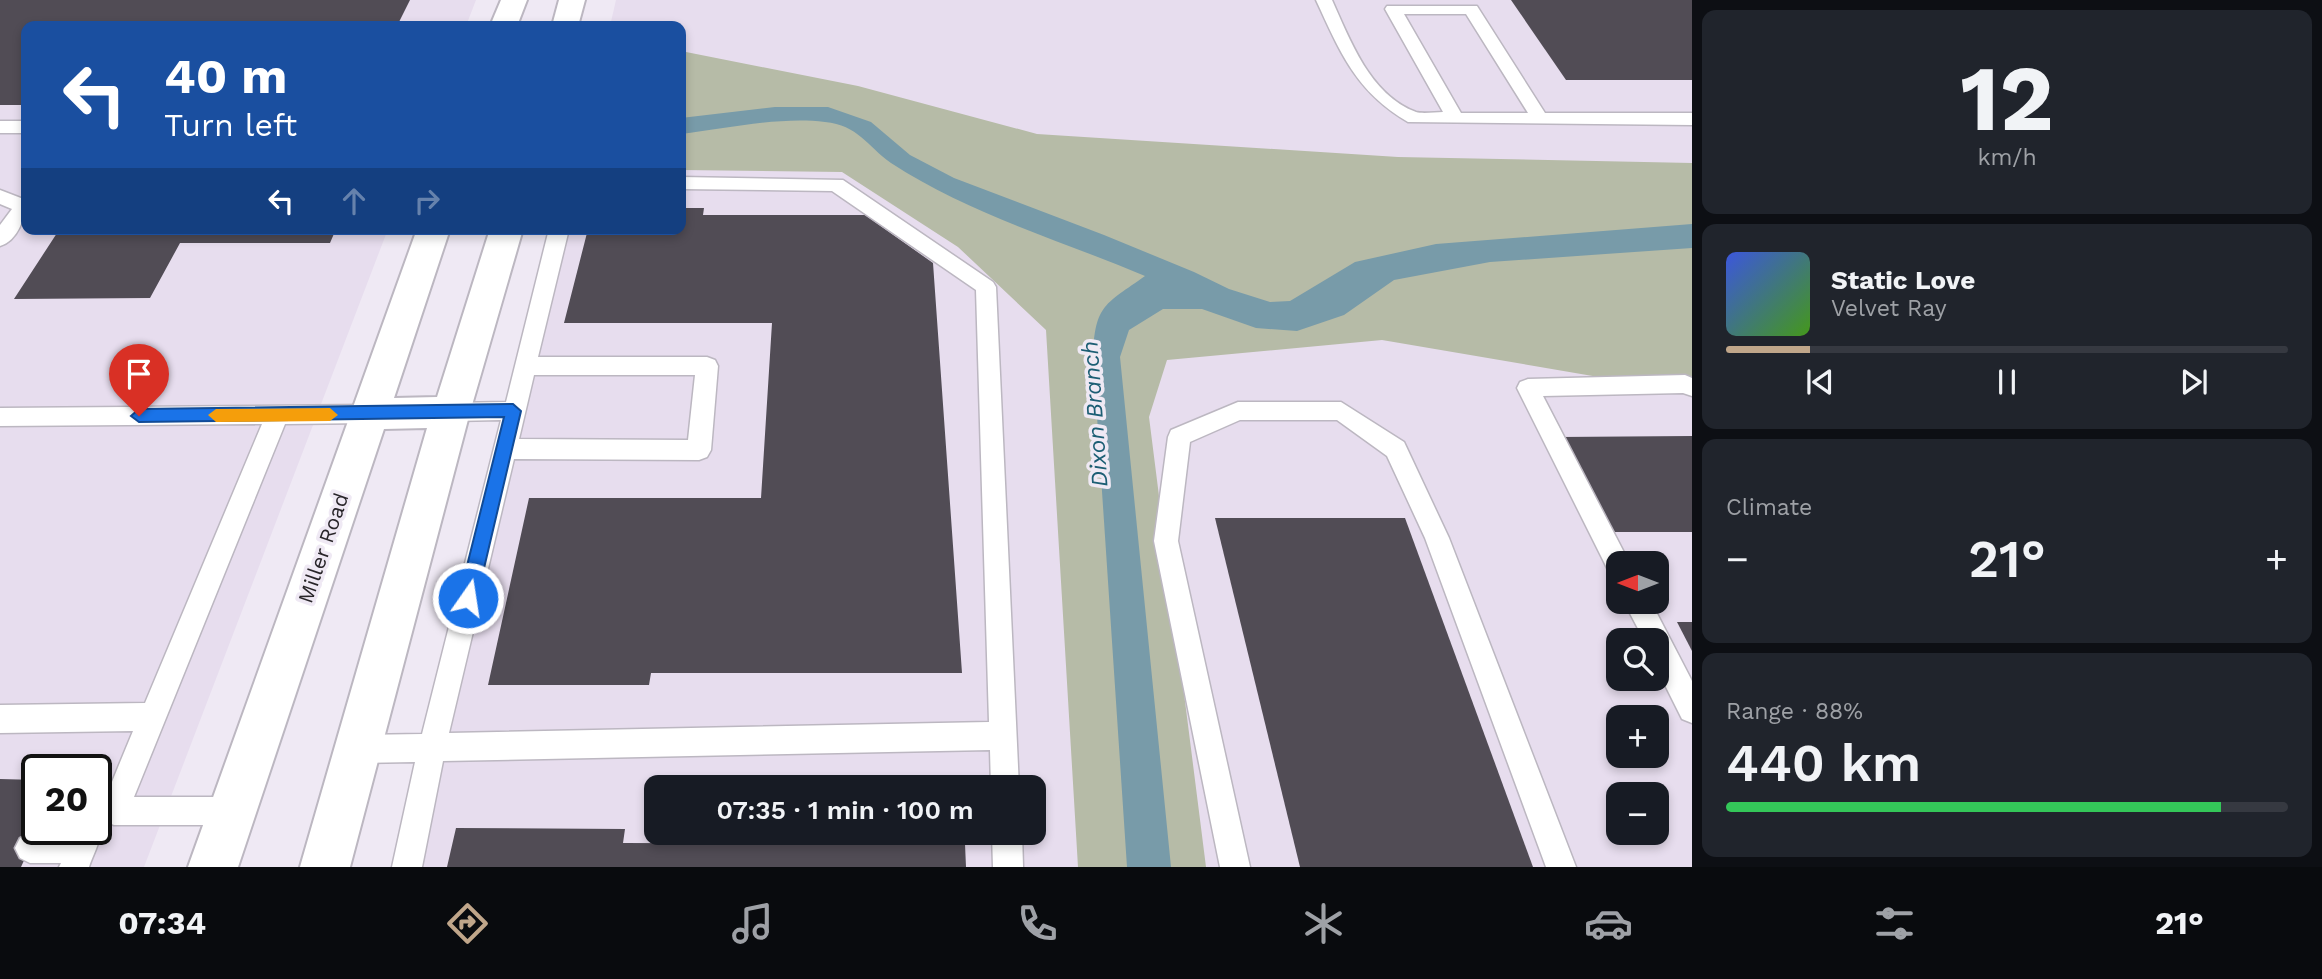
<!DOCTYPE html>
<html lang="en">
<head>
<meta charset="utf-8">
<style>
  :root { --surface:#171b24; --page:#20242c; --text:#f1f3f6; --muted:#9ea1a6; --line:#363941; --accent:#c0a68a }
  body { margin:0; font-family:"Work Sans",sans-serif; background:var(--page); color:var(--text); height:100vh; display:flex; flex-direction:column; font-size:26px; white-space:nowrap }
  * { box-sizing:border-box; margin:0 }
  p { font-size:23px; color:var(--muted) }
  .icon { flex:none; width:38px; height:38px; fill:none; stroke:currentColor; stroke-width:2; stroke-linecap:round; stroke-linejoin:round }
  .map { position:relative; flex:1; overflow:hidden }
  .sheet { display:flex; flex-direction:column; gap:10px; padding:10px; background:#0d0f14; width:630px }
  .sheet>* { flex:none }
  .guide { position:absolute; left:21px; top:21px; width:665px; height:214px; border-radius:14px; box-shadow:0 4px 10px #0003; background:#1a4fa0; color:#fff; overflow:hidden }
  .needle { width:46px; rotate:270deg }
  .fabs { position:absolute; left:1606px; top:551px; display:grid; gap:14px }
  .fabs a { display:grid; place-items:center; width:63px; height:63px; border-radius:14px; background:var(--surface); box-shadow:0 4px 10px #0003; font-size:35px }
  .speed { position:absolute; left:21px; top:754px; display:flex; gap:14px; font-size:35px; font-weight:700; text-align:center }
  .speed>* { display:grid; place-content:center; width:91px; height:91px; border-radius:50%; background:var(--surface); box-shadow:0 4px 10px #0003; line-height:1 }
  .speed .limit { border:4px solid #111; border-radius:10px; background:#fff; color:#111 }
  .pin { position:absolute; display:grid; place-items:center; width:60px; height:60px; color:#fff; margin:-72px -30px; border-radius:50% 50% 50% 0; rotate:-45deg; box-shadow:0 0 7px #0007 }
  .pin .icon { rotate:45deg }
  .me { position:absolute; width:77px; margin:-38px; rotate:13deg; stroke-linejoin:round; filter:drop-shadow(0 0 5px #0008) }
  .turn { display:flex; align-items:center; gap:24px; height:147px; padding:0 28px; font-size:32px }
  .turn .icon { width:91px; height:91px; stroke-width:2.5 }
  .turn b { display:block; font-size:49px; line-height:60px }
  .lanes { display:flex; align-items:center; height:66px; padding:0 28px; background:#0003; justify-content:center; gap:35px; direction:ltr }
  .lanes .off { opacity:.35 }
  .big { font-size:52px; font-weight:600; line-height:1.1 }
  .sheet .card { flex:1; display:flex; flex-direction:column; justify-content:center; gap:10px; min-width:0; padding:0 24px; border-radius:14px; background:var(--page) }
  .sheet .dial { align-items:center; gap:0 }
  .dial b { font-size:91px; line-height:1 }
  .song { display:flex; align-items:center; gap:21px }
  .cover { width:84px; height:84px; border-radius:10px; background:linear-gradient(135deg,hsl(230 70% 55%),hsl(100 70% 35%)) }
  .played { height:7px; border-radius:4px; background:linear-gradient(90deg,var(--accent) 15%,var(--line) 15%) }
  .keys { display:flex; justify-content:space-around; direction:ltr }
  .heat { display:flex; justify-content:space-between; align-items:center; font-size:38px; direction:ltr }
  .charge { height:10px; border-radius:5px; background:linear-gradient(90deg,#34c759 88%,var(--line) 0) }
  .trip { position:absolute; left:644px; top:775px; width:402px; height:70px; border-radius:14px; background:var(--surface); box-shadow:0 4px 10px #0003; font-weight:600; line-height:70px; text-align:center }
  .menu { display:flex; height:112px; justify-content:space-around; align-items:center; background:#090b0e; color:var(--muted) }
  .menu .icon { width:49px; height:49px }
  .menu .selected { color:var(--accent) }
  .menu b { font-size:32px; color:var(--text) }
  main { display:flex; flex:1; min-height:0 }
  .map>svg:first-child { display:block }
  .built { fill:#e7ddee; fill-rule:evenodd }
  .green { fill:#b6bba7 }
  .water { fill:#789ba9 }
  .building { fill:#514c55 }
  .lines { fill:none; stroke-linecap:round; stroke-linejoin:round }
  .service-casing { stroke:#bcb7c1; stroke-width:3 }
  .secondary-casing { stroke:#bcb7c1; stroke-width:4 }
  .service { fill:#fff; fill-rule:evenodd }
  .secondary { fill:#fff; fill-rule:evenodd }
  .route { fill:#1a73e8; stroke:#114b97; stroke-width:2 }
  .slow { fill:#f59e0b }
  .labels { text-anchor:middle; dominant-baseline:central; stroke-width:7; stroke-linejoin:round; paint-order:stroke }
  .street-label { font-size:21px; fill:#282529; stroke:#efe9f4 }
  .water-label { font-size:23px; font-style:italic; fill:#1c5e74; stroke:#efe9f4 }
</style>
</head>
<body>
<main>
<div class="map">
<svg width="1692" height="867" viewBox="0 0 1692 867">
  <rect width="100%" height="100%" fill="#efe9f4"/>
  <g class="built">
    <path d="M0 0H476L466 26H26V229H388L144 867H0ZM37 770H96V830H37Z"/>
    <path d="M616 0H1692V867H405L560 229H681V26H610ZM1619 564H1657V602H1619ZM1619 640H1657V679H1619ZM1619 718H1657V756H1619ZM656 788H1034V833H656ZM1619 794H1657V833H1619Z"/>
  </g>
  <polygon class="green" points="681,51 858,86 1037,134 1398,157 1692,163 1692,393 1382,340 1167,360 1149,417 1206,867 1078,867 1046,330 958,247 842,172 681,170"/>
  <path class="water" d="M775 107H828L871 122 910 155 954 178 1104 235 1194 272 1229 289 1270 302 1290 301 1355 262 1436 244 1692 224V248L1490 262 1394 280 1344 315 1297 331 1256 328 1202 309H1163L1129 330 1120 357 1171 867H1127L1093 356C1095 304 1106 304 1145 276 1060 240 969 214 891 163 867 146 858 125 825 122 780 116 725 129 681 134V118Z"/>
  <g class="building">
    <polygon points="0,0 410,0 397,26 26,26 26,105 0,105"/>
    <polygon points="1511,0 1692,0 1692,80 1566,80"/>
    <polygon points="681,208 704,208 703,215 865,215 933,263 962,673 651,673 649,685 488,685 529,498 761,498 772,323 564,323 588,229 681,229"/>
    <polygon points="336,229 330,243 180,243 150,298 14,299 59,230"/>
    <polygon points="1692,436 1692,532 1608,532 1559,437"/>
    <polygon points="1215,518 1405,518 1533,867 1300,867"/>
    <polygon points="1677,622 1692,622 1692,651"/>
    <polygon points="0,779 37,780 38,830 21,867 0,867"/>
    <polygon points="456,828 625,829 623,843 965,844 966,867 447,867"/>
  </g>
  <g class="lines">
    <defs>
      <g id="service">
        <path d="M1316 0H1332C1350 40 1370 95 1416 112 1423 114 1435 112 1443 112L1385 9 1387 6H1477L1545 113H1692V125L1408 122C1356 92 1340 52 1316 0ZM1404 14H1466L1528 113H1461Z"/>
        <rect x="0" y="121" width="26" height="12"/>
        <path d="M681 177 843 180 993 282 996 287 1019 788H991L990 750 443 761 422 867H392L415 762 358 763 348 759 344 749 348 739 358 735 422 734 501 420 451 421 443 418 440 412 443 406 451 403 506 402 549 229H569L538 357H707L715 360 718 366 711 450 707 457 699 460 514 459 449 733 989 722 976 290 832 191 681 189ZM534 375H695L688 440 519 439Z"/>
        <path d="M0 190 26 200C26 216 18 241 0 246V225L12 209 0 204Z"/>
        <polygon points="1685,375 1692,378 1692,396 1683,393 1543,396 1630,564 1619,564 1619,577 1610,574 1517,388 1520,382 1528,379"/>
        <polygon points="1238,402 1341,402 1404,442 1449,538 1576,867 1546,867 1425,538 1387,456 1337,420 1240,420 1190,442 1178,541 1250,867 1220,867 1154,541 1168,437 1171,430"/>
        <polygon points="369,405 377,408 380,414 377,420 369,423 285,424 134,797 233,797 243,801 247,811 243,821 233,825 114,825 104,821 100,811 133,731 0,733 0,705 145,703 262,424 0,426 0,408"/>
        <polygon points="1624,602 1651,602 1692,681 1692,723 1682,719 1657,669 1657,640 1644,640"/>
        <path d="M96 819C106 835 94 851 89 867H59L61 863H30L20 858 15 848 20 838 30 833H71L73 830H96Z"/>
        <polygon points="992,833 1022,833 1023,867 993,867"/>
      </g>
      <g id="secondary">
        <polygon points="501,0 527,0 517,26 490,26"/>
        <polygon points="559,0 585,0 578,26 552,26"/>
        <polygon points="417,229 450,229 394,398 437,397 490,229 523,229 470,412 350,867 300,867 427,428 384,429 238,867 188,867"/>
      </g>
    </defs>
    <use href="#service" class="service-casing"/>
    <use href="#secondary" class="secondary-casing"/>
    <use href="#service" class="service"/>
    <use href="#secondary" class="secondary"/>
  </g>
  <polygon class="route" points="513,404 521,411 477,598 474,604 468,607 462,604 459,598 504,417 139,422 131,416 139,409"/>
  <polygon class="slow" points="330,408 338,415 330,421 216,422 208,415 216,409"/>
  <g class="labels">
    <g class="street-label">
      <text transform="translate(323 548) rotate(-71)">Miller Road</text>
    </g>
    <g class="water-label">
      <text transform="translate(1095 414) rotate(-94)">Dixon Branch</text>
    </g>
  </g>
</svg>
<div class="fabs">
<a><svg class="needle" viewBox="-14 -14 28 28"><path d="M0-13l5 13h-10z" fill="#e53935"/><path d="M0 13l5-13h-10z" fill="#9ea1a6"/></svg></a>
<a><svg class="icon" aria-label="search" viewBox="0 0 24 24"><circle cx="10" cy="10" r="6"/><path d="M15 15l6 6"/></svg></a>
<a>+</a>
<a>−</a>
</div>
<div class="speed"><div class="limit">20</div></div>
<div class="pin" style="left:139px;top:416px;background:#d93025"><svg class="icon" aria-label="arrive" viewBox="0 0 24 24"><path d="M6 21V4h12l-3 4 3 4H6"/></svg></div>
<svg class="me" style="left:468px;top:598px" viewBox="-20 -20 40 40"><circle r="17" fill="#1a73e8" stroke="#fff" stroke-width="3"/><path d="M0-11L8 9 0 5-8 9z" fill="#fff"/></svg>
<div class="trip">07:35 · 1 min · 100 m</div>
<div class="guide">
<div class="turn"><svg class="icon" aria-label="left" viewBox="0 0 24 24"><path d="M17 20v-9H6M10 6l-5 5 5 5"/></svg><div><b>40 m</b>Turn left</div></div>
<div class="lanes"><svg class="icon" aria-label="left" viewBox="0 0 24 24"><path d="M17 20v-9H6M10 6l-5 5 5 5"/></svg><svg class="icon off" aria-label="ahead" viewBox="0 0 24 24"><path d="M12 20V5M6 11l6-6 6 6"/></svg><svg class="icon off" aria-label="right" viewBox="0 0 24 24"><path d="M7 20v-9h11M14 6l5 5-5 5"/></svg></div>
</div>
</div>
<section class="sheet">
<div class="card dial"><b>12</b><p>km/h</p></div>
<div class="card">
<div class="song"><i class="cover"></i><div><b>Static Love</b><p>Velvet Ray</p></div></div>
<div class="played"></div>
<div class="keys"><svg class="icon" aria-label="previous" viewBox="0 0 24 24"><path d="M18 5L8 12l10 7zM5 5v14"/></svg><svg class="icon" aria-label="pause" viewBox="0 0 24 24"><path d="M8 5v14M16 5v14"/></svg><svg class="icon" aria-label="next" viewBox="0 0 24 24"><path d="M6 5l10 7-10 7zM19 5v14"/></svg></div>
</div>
<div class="card"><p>Climate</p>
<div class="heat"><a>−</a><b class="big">21°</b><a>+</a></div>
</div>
<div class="card"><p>Range · 88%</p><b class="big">440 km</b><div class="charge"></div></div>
</section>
</main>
<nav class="menu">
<b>07:34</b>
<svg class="icon selected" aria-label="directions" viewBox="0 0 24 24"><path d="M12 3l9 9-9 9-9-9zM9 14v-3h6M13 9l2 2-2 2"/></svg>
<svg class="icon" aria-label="music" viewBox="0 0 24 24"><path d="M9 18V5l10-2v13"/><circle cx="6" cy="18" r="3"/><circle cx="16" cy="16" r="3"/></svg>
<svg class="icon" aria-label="phone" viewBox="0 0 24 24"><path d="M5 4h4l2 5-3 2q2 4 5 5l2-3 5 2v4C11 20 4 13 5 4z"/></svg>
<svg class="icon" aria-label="climate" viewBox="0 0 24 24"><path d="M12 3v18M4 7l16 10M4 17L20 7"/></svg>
<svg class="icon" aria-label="car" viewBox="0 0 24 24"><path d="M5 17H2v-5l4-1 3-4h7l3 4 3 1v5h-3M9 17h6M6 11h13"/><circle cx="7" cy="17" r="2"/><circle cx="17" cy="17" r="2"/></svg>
<svg class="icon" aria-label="filters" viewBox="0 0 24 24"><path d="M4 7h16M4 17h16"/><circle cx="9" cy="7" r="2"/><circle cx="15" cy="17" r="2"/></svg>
<b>21°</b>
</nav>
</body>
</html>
